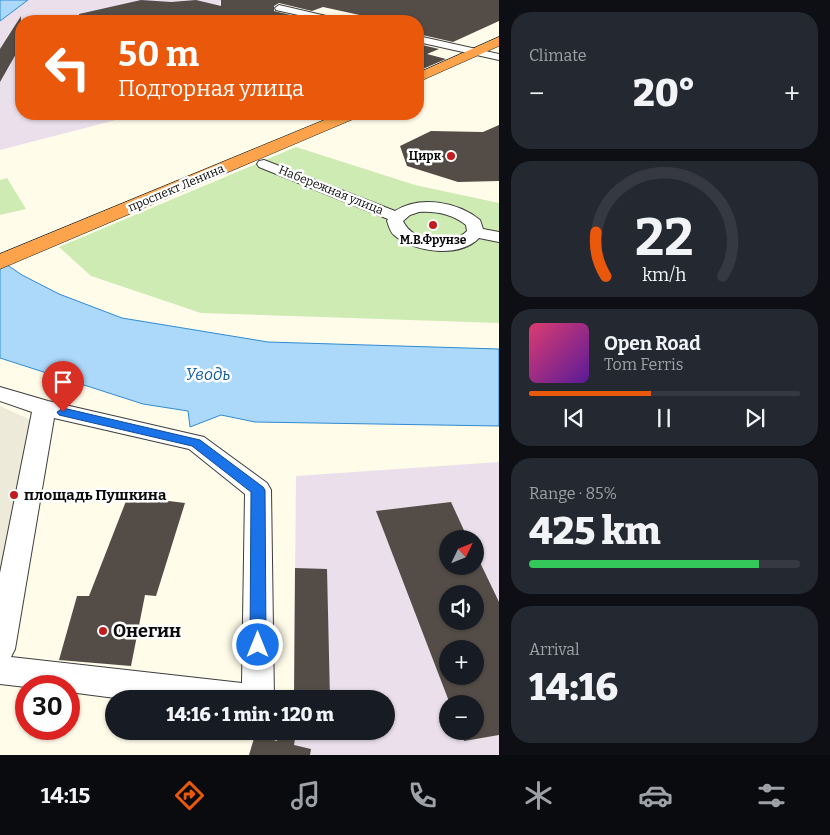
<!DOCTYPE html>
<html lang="en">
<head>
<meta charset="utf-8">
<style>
  :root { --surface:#171b24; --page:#242831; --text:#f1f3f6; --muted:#9ea1a6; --line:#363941; --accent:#ea580c }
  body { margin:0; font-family:Bitter,serif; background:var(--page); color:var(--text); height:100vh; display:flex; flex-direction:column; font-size:19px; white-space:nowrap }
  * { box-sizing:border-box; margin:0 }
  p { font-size:16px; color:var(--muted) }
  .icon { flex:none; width:28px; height:28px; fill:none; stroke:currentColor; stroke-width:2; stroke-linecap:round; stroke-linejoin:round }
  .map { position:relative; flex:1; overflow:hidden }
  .drawer { display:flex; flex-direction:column; gap:12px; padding:12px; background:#0d0f14; width:331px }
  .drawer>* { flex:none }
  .banner { position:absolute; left:15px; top:15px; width:409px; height:105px; border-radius:20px; box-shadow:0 1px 4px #0004; background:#ea580c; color:#fff; overflow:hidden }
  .needle { width:32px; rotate:47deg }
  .tools { position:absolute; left:439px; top:530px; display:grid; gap:10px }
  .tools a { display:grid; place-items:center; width:45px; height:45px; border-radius:50%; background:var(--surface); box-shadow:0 1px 4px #0004; font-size:25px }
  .speed { position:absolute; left:15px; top:675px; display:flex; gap:10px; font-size:25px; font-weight:700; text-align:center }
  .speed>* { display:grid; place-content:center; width:65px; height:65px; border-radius:50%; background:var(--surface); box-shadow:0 1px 4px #0004; line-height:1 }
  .speed .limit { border:8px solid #d22; background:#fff; color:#111 }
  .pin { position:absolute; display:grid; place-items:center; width:42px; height:42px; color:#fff; margin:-51px -21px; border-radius:50% 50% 50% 0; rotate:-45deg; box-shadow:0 0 5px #0007 }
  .pin .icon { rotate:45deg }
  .me { position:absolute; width:55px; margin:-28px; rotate:0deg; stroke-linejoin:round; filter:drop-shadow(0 0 4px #0008) }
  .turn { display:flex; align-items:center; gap:18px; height:105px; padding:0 20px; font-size:22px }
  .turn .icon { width:65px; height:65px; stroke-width:2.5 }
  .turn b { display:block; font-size:35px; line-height:42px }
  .big { font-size:38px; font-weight:800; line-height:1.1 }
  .drawer .tile { flex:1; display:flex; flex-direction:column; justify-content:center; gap:8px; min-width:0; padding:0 18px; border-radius:20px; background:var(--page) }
  .drawer .dial { align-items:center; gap:0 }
  .dial svg { height:130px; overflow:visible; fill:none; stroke:var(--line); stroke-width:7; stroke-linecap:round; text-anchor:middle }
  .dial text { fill:var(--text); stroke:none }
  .song { display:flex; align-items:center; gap:15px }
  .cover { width:60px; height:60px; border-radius:8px; background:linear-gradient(135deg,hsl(340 70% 55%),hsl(270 70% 35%)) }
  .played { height:5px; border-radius:2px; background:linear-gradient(90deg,var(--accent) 45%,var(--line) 45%) }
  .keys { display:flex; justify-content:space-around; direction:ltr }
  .heat { display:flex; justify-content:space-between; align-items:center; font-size:28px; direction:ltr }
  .charge { height:8px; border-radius:4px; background:linear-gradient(90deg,#34c759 85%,var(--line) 0) }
  .trip { position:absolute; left:105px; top:690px; width:290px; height:50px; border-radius:25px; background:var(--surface); box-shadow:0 1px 4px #0004; font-weight:800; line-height:50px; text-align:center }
  .tab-bar { display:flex; height:80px; justify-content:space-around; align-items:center; background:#090b0e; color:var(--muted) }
  .tab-bar .icon { width:35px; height:35px }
  .tab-bar .selected { color:var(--accent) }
  .tab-bar b { font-size:22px; color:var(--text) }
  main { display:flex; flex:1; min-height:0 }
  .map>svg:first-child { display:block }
  .industrial { fill:#eadfeb; fill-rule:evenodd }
  .green { fill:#cdebb2 }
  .plaza { fill:#eeead9 }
  .water { fill:#acd9f9; stroke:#2f8bd3 }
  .building { fill:#544d47; fill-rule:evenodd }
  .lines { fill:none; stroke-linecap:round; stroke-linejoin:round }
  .street-casing { stroke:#3e3e3e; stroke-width:2 }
  .highway-casing { stroke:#1c1c1c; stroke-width:1 }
  .street { fill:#fff; fill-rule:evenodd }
  .highway { fill:#fca34b; fill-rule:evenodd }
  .route { fill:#1a73e8; stroke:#114b97 }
  .poi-dot { fill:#c11d1f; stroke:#fff; stroke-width:2 }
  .labels { text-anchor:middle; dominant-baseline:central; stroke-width:5; stroke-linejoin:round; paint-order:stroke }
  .far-poi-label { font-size:12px; font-weight:bold; fill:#0b0b0b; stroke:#fff; text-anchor:end }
  .far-street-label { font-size:12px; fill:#0b0b0b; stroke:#fff }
  .poi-label { font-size:15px; font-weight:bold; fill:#0b0b0b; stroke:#fff; text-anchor:start }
  .water-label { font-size:16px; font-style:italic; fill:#105ca2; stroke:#fff }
  .near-poi-label { font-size:18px; font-weight:bold; fill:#0b0b0b; stroke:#fff; text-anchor:start }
</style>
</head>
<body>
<main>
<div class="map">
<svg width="499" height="755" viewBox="0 0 499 755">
  <rect width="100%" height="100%" fill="#fffcea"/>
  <g class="industrial">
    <polygon points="28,0 227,0 218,3 292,20 21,21 21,114 139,114 0,150 0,21"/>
    <path d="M499 462V755H249L255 735 277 740 278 735 286 737 287 731H386V699H294L296 476ZM448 539H475V566H448ZM448 594H475V621H448ZM448 649H475V676H448ZM448 704H475V731H448Z"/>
  </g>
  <g class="green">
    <polygon points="296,147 415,185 499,203 499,323 201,313 91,276 59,247"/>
    <polygon points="7,178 26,209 0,215 0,180"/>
  </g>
  <polygon class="plaza" points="0,406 42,425 15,564 0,565"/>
  <g class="water">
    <polygon points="0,0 28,0 0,21"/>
    <polygon points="0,260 22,275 59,294 122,318 268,342 499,349 499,426 255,422 221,415 190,427 188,411 143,404 0,358"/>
  </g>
  <g class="building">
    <polygon points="141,0 171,2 196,0 221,6 221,0 499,0 499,21 453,42 418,34 418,21 387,21 323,7 312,11 279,3 274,6 274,11 295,16 279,21 196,21 185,18 171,21 80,21 79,14"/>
    <polygon points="21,16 21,45 0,82 0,49"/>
    <polygon points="418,44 439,49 427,54 446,59 418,71"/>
    <polygon points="499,125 499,181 458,182 407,166 400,146 431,131 483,132"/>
    <polygon points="128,496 185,503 156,596 145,595 131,666 59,660 77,596 89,596"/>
    <path d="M451 502 468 539H448V566H475V552L499 602V735L464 741 460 731H475V704H450L376 511ZM448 594H475V621H448ZM448 649H475V676H448Z"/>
    <polygon points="295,568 327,569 330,699 294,699"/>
    <polygon points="255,735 277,741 278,736 295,739 294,745 311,749 310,755 249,755"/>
  </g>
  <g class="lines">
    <defs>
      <g id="street">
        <polygon points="279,5 339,19 341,21 325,21 276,10 275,8"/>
        <polygon points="418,36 499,54 499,60 418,42"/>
        <path d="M264 160 395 211C420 195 458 202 480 220L483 229 499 232V242L479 238C460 258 414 253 394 235 390 232 389 226 387 221L388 219 259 167 257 164 259 161ZM419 212C436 211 452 214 466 225L467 231C451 248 412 242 403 221L410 215Z"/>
        <path d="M0 387 48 401 204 437 267 483 271 490 274 699H123L69 692V686L26 687 0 684V573L32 412 0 401ZM54 418 189 449 245 494 242 683 11 657 15 649Z"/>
      </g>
      <g id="highway">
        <polygon points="499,37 499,46 418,82 418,73"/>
        <polygon points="339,114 360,114 358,117 0,269 0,254"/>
      </g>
    </defs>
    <use href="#street" class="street-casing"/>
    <use href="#highway" class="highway-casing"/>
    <use href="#street" class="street"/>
    <use href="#highway" class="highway"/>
  </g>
  <polygon class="route" points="63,408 200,440 263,487 265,490 266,645 264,650 258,652 253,650 250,645 251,492 192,446 59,415 57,412"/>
  <g class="poi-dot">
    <circle cx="451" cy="156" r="5"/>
    <circle cx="433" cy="225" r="5"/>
    <circle cx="14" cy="495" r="5"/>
    <circle cx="103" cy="631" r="5"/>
  </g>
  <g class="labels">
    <g class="far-poi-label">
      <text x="441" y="156">Цирк</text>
      <text x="433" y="240" text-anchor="middle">М.В.Фрунзе</text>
    </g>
    <g class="far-street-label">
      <text transform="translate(176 188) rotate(-23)">проспект Ленина</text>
      <text transform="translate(331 190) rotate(22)">Набережная улица</text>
    </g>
    <g class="poi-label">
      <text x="24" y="495">площадь Пушкина</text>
    </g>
    <g class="water-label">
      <text x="208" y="374">Уводь</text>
    </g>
    <g class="near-poi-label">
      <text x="113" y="631">Онегин</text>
    </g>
  </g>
</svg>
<div class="tools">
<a><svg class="needle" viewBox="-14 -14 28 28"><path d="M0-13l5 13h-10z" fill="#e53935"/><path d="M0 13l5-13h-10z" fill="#9ea1a6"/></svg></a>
<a><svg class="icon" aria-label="sound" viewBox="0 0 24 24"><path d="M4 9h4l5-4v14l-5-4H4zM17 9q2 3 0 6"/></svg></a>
<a>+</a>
<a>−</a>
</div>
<div class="speed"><div class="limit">30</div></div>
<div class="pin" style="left:63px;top:412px;background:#d93025"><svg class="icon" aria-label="arrive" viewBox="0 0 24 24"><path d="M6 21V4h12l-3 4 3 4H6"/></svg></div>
<svg class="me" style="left:258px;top:645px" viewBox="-20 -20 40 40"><circle r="17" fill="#1a73e8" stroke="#fff" stroke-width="3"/><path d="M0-11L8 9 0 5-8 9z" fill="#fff"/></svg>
<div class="trip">14:16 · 1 min · 120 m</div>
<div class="banner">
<div class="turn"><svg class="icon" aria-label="left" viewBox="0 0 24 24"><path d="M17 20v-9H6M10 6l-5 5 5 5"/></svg><div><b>50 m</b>Подгорная улица</div></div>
</div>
</div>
<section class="drawer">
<div class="tile"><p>Climate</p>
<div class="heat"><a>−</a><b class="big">20°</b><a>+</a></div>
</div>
<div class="tile dial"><svg viewBox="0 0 100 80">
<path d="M14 69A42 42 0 1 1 86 69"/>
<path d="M14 69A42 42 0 0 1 8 42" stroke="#ea580c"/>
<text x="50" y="56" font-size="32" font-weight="700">22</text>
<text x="50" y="72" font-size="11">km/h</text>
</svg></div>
<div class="tile">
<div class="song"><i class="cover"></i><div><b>Open Road</b><p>Tom Ferris</p></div></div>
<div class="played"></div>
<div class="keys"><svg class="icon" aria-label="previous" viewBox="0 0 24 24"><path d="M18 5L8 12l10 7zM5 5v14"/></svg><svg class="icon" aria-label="pause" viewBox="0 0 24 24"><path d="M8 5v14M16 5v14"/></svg><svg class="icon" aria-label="next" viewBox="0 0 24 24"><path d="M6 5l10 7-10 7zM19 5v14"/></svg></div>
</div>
<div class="tile"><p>Range · 85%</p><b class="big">425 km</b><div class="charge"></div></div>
<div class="tile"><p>Arrival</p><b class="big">14:16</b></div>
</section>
</main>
<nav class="tab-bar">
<b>14:15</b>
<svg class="icon selected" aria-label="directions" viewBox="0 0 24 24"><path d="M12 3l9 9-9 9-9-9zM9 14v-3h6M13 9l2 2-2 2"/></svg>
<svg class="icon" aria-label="music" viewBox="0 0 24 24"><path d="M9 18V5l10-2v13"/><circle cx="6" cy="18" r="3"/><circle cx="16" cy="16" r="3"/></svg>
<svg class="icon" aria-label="phone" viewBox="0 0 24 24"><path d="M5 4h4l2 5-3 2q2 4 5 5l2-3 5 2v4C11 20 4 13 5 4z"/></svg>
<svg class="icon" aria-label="climate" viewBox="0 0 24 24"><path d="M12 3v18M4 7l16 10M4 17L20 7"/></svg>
<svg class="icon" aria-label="car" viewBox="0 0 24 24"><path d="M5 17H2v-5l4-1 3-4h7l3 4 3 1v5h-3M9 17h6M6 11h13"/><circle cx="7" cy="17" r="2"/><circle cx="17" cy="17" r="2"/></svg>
<svg class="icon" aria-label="filters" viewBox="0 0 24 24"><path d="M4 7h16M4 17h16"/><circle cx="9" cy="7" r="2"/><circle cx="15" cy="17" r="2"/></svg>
</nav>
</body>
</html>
